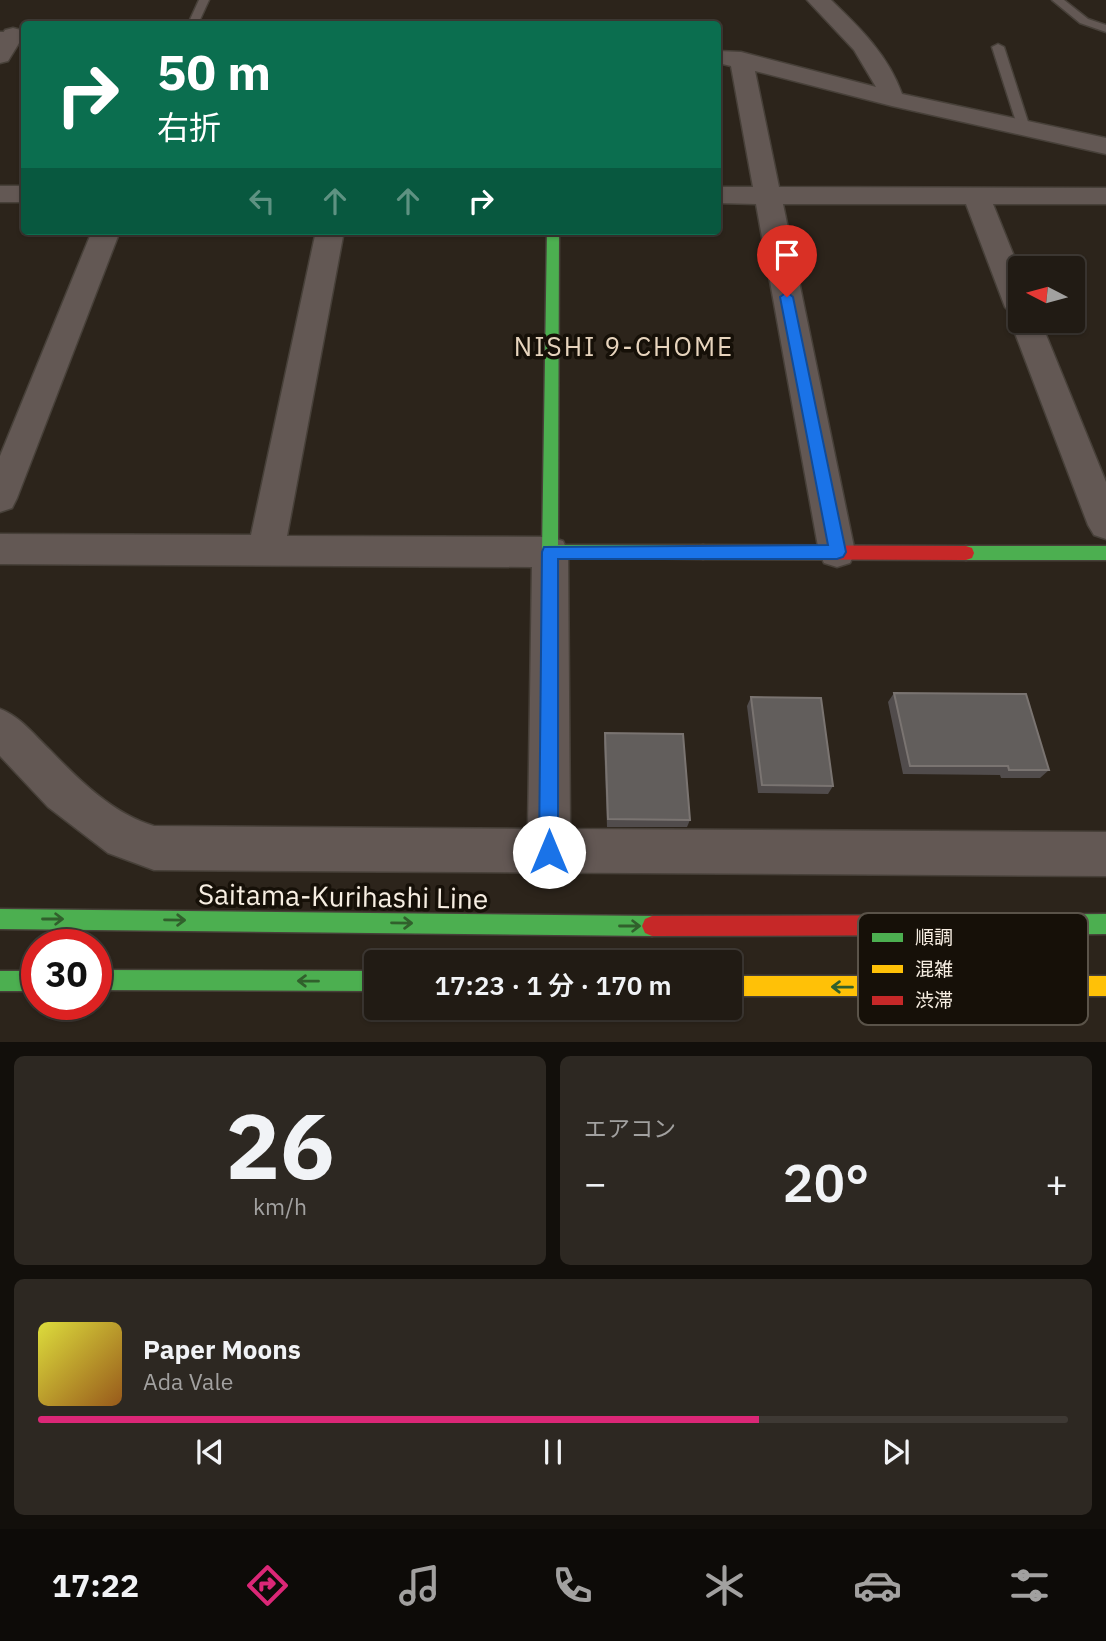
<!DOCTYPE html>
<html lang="ja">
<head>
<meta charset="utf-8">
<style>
  :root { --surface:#211b14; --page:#2d2822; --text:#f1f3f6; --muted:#a2a1a0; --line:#3e3934; --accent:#db2777 }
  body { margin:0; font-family:"IBM Plex Sans","Noto Sans JP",sans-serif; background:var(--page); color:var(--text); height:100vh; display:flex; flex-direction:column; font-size:26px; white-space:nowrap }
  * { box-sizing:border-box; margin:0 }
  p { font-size:23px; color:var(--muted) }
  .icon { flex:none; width:38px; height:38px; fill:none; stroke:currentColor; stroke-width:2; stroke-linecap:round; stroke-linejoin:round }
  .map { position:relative; height:1042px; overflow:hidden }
  .side { display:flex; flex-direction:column; gap:14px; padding:14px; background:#120f0b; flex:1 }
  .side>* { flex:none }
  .top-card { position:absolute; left:21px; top:21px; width:700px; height:214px; border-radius:7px; box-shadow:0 2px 5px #0004,0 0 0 2px var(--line); background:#0b6e4f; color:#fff; overflow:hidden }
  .needle { width:46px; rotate:276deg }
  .fabs { position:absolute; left:1008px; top:256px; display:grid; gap:14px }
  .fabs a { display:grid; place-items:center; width:77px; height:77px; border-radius:7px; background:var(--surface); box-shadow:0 2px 5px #0004,0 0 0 2px var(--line); font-size:35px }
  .speed { position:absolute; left:21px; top:929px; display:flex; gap:14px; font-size:35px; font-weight:700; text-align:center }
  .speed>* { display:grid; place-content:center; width:91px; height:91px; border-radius:50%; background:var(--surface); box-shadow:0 2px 5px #0004,0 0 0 2px var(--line); line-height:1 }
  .speed .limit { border:10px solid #d22; background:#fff; color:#111 }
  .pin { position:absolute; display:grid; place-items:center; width:60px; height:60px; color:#fff; margin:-72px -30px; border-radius:50% 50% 50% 0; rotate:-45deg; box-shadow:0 0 7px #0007 }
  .pin .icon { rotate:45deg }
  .me { position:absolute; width:77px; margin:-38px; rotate:0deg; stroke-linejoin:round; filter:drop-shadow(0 0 5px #0008) }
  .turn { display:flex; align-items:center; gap:24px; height:147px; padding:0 21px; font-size:32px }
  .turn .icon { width:91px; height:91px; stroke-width:2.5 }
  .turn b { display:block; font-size:49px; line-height:60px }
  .lanes { display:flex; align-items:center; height:66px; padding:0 21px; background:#0003; justify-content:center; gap:35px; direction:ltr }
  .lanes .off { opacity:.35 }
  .big { font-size:52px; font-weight:600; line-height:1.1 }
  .side .widget { flex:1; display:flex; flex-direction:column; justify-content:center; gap:10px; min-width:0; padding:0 24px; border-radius:10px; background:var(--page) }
  .side .dial { align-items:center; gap:0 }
  .dial b { font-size:91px; line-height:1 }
  .song { display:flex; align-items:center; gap:21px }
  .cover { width:84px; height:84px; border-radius:10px; background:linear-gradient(135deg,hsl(60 70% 55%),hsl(30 70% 35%)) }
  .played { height:7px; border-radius:4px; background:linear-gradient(90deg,var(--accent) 70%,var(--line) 70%) }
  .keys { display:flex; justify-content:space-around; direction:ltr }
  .heat { display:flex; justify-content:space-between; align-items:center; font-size:38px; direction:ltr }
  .side .tiles { flex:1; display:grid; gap:14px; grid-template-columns:1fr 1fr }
  .widget:last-child { grid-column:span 2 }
  .trip { position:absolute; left:364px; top:950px; width:378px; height:70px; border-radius:7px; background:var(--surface); box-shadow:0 2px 5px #0004,0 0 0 2px var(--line); font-weight:600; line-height:70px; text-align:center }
  .dock { display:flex; height:112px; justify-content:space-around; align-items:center; background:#0d0b08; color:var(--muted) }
  .dock .icon { width:49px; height:49px }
  .dock .selected { color:var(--accent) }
  .dock b { font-size:32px; color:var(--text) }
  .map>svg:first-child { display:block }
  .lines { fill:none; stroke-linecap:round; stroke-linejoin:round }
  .lane-casing { stroke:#474039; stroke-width:3 }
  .street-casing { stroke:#474039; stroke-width:3 }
  .fast-casing { stroke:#474039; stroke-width:3 }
  .slow-casing { stroke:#474039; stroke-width:3 }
  .jam-casing { stroke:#474039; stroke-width:3 }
  .lane { fill:#635854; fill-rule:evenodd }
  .street { fill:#635854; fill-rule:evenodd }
  .fast { fill:#4caf50; fill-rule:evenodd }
  .slow { fill:#ffc107; fill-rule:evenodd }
  .jam { fill:#c62828; fill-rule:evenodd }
  .wall { fill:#514c4c }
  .building { fill:#625e5c; stroke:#7a7471; stroke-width:2 }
  .oneway { stroke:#31602c }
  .route { fill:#1a73e8; stroke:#114b97; stroke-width:2 }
  .labels { text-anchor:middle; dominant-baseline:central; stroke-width:7; stroke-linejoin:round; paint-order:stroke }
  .neighbourhood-label { font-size:26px; letter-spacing:2px; fill:#e7d4bd; stroke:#161008 }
  .near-street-label { font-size:28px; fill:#f7eee2; stroke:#161008 }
  .key { fill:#161008; stroke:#5a5349; stroke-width:2 }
  .key-label { font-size:19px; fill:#f7eee2 }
</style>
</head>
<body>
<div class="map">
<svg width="1106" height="1043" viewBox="0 0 1106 1043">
  <rect width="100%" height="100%" fill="#2c241b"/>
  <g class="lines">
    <defs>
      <g id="lane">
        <polygon points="199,0 209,0 198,24 188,24"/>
        <polygon points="1052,0 1064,0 1088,19 1106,25 1106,32 1080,23"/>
        <rect x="0" y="32" width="24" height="6"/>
        <polygon points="998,44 1004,47 1030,128 1028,131 1024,132 1018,128 992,47"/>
      </g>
      <g id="street">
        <path d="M807 0H831C860 28 888 55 902 94L1106 138V154L892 106 755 71 779 187 1106 188V204H993L1020 271V320H1040L1106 482V539L1094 535 1088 525 1010 320 1013 315 1005 307 966 204H783L855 552 850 563 837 567 824 563 819 552 756 204 718 203V187H753L731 66 718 63V51L741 52 876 87 854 50Z"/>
        <polygon points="13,28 21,30 24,35 8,61 0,63 0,38 5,30"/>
        <rect x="0" y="186" width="24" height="16"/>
        <polygon points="92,231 120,231 17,498 12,508 0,512 0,456"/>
        <path d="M316 231H344L287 536 550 537 563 541 568 552 570 829 1106 832V876L154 870 108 853 48 807 0 756V709C21 717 34 735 50 750 79 780 113 814 154 826L528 829 532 567 0 564V534L251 535Z"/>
      </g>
      <g id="fast">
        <polygon points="547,231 559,231 558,545 703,545 709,547 711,552 709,557 703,559 544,557 542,552"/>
        <polygon points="966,546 1106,546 1106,560 966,560 960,558 958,553 960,548"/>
        <polygon points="0,909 652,916 659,919 662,926 659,933 652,936 0,929"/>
        <polygon points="1106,914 1106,934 969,935 962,932 959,925 962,918 969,915"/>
        <polygon points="96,970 376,971 376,991 96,990"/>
        <rect x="0" y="971" width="37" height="20"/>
      </g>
      <rect id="slow" x="730" y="976" width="376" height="20"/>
      <g id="jam">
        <polygon points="703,545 966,546 972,548 974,553 972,558 966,560 703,559 697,557 695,552 697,547"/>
        <polygon points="969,915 976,918 979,925 976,932 969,935 652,936 645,933 642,926 645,919 652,916"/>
      </g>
    </defs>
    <use href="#lane" class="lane-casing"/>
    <use href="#street" class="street-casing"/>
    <use href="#fast" class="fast-casing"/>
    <use href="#slow" class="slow-casing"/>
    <use href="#jam" class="jam-casing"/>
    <use href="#lane" class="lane"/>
    <use href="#street" class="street"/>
    <use href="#fast" class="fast"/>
    <use href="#slow" class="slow"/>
    <use href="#jam" class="jam"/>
  </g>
  <g class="wall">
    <polygon points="894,693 1049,770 1040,778 1001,778 1000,775 903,774 888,702"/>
    <polygon points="751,697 833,786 828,794 758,793 747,706"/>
    <polygon points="605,733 690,820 687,827 607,827 604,742"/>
  </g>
  <g class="building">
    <polygon points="894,693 1026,694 1049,770 1009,770 1008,766 910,766"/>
    <polygon points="751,697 821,698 833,786 762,785"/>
    <polygon points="605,733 683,734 690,820 608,819"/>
  </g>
  <defs><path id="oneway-shaft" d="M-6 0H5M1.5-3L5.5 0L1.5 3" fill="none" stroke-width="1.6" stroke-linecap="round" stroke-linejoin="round" transform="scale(1.75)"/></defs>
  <g class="oneway">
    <use href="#oneway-shaft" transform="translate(53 919)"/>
    <use href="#oneway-shaft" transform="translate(175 920) rotate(1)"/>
    <use href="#oneway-shaft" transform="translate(402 923) rotate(1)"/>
    <use href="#oneway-shaft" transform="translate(630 926)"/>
    <use href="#oneway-shaft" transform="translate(308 981) rotate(-179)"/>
    <use href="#oneway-shaft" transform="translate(842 987) rotate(-179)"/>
  </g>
  <polygon class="route" points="787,292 793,297 846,552 843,557 837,559 558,559 558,852 556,859 549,862 542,859 539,852 542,552 544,547 828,545 780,297"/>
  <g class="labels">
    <g class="neighbourhood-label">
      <text x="624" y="346">NISHI 9-CHOME</text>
    </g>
    <g class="near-street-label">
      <text transform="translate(343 896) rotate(1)">Saitama-Kurihashi Line</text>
    </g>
  </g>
  <rect x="858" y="913" width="230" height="112" rx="10" class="key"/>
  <rect x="872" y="933" width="31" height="9" fill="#4caf50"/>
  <rect x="872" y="965" width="31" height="8" fill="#ffc107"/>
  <rect x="872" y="996" width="31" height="9" fill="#c62828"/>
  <g class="key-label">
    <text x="915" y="944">順調</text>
    <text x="915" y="976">混雑</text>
    <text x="915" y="1007">渋滞</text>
  </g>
</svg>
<div class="fabs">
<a><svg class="needle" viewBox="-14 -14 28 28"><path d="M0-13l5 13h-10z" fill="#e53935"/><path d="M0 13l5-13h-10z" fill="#a2a1a0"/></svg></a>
</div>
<div class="speed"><div class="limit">30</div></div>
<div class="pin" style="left:787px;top:297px;background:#d93025"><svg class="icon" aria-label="arrive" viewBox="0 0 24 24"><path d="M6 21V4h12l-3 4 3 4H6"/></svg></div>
<svg class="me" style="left:549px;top:852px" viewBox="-20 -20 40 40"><circle r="19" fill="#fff"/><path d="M0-13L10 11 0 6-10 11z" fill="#1a73e8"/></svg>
<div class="trip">17:23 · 1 分 · 170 m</div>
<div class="top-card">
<div class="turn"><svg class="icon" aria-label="right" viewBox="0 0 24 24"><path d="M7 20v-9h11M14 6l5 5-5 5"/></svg><div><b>50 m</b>右折</div></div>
<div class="lanes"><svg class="icon off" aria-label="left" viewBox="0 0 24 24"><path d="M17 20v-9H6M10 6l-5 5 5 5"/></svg><svg class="icon off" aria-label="ahead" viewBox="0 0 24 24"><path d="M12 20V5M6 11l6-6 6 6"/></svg><svg class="icon off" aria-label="ahead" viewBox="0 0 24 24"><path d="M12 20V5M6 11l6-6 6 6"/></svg><svg class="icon" aria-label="right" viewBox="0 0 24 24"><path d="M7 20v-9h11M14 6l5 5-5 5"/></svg></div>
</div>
</div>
<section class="side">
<div class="tiles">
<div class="widget dial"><b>26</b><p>km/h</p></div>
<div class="widget"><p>エアコン</p>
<div class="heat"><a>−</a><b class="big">20°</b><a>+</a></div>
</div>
<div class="widget">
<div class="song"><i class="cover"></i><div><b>Paper Moons</b><p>Ada Vale</p></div></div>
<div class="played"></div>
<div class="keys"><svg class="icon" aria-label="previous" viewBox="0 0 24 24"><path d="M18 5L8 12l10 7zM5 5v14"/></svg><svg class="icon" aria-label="pause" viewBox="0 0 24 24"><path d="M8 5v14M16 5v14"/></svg><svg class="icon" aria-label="next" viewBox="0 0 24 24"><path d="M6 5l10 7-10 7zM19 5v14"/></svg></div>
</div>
</div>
</section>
<nav class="dock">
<b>17:22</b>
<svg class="icon selected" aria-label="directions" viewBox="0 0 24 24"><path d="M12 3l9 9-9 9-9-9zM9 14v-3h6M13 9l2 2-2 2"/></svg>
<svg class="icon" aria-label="music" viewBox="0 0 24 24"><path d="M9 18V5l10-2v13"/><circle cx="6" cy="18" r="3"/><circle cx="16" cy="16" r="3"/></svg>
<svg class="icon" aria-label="phone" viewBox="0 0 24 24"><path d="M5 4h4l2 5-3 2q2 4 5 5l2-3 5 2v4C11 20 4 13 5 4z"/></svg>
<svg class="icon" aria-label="climate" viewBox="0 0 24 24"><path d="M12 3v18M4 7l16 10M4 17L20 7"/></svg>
<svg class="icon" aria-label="car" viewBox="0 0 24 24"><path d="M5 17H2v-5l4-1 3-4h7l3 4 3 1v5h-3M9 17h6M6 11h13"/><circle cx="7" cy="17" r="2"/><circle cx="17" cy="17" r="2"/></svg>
<svg class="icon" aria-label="filters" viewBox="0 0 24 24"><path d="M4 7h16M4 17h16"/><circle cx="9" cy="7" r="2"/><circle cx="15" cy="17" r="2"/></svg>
</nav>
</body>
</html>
